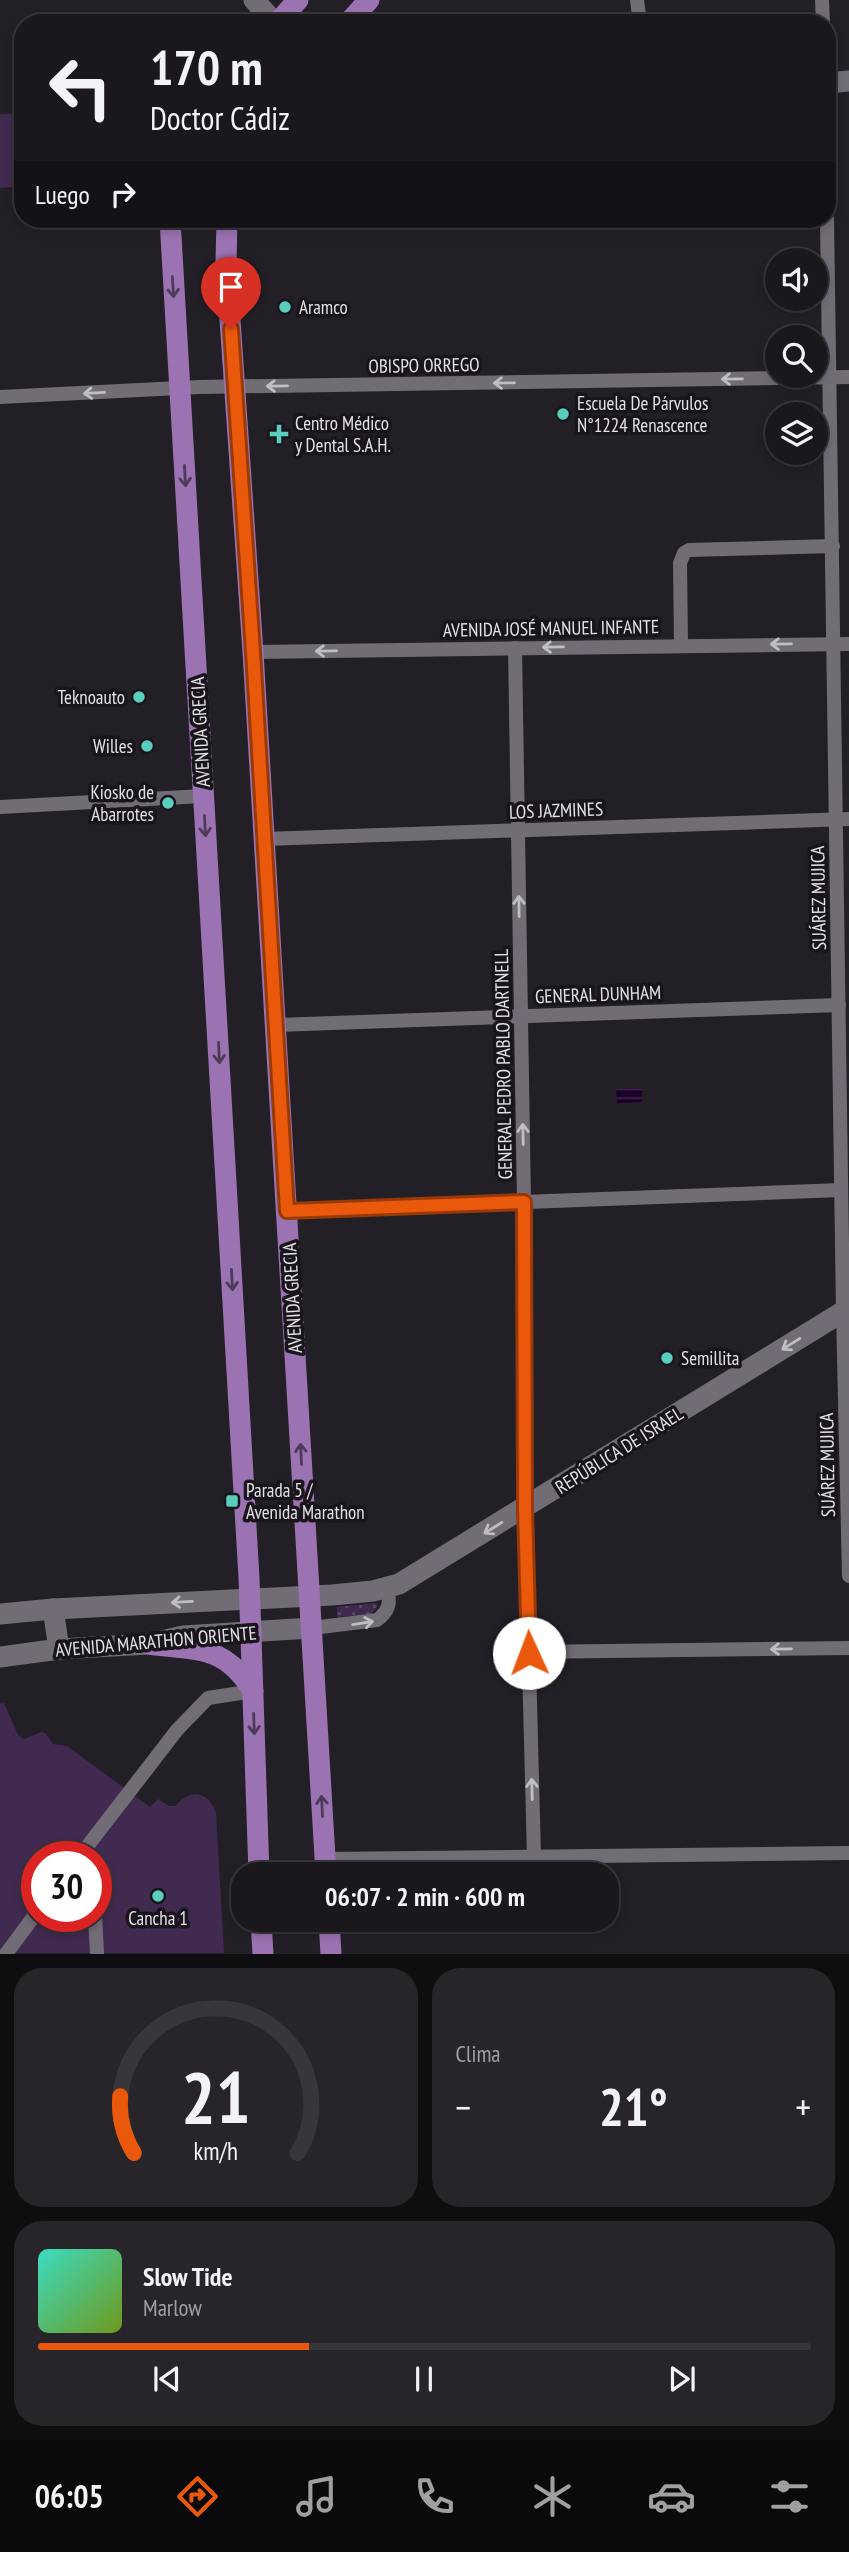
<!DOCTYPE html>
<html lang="es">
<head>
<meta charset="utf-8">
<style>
  :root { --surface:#1a171d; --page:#27242a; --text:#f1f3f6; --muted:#9f9fa4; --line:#38363b; --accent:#ea580c }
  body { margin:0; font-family:"PT Sans Narrow",sans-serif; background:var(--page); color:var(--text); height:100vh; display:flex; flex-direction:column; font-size:26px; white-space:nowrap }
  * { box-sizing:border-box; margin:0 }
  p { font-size:23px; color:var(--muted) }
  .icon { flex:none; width:38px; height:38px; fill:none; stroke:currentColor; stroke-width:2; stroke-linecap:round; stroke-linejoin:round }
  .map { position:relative; height:1954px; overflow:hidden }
  .side { display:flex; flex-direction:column; gap:14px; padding:14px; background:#0e0d10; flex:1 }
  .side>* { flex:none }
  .hud { position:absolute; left:14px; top:14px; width:822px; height:214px; border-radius:28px; box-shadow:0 4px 10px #0003,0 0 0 2px var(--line); background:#1a171d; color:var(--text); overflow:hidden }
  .tools { position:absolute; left:765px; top:248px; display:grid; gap:14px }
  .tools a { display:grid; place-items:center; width:63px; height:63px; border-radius:50%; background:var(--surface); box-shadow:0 4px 10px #0003,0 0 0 2px var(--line); font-size:35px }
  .speed { position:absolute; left:21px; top:1841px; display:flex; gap:14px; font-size:35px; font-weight:700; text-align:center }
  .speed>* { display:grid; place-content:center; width:91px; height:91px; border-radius:50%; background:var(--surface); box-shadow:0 4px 10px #0003,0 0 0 2px var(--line); line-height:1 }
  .speed .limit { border:10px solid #d22; background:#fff; color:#111 }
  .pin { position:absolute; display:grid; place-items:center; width:60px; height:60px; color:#fff; margin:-72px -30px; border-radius:50% 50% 50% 0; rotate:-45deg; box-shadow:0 0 7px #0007 }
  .pin .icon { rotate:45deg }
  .me { position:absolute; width:77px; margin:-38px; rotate:358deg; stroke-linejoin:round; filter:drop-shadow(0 0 5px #0008) }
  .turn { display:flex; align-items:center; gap:24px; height:147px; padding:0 21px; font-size:32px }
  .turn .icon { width:91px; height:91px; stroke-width:2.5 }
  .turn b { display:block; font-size:49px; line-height:60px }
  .then { display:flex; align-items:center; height:66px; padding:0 21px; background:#0003; gap:14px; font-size:26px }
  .big { font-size:52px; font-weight:700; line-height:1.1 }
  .side .widget { flex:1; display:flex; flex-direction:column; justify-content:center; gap:10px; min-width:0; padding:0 24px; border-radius:28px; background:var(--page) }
  .side .dial { align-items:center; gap:0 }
  .dial svg { height:182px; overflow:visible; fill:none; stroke:var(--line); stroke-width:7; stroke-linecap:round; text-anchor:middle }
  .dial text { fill:var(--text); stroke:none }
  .song { display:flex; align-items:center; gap:21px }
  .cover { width:84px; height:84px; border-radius:10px; background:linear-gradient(135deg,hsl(170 70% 55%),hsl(80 70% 35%)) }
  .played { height:7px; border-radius:4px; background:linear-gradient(90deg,var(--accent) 35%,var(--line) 35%) }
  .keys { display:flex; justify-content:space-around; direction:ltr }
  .heat { display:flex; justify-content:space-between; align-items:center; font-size:38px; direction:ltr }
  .side .tiles { flex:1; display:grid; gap:14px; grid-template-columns:1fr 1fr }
  .widget:last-child { grid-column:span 2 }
  .trip { position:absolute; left:231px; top:1862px; width:388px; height:70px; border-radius:28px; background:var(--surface); box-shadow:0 4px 10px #0003,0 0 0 2px var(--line); font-weight:700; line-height:70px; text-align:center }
  .tabs { display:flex; height:112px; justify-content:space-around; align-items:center; background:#0a090c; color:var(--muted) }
  .tabs .icon { width:49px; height:49px }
  .tabs .current { color:var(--accent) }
  .tabs b { font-size:32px; color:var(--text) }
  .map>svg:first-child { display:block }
  .grass { fill:url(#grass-dots) }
  .green { fill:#412a4f; fill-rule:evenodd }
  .water { fill:url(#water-rules) }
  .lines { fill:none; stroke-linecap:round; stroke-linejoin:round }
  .street { stroke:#726c76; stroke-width:14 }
  .secondary { stroke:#726c76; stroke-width:21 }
  .primary { stroke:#9b73b2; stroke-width:21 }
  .oneway { stroke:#4e3b59 }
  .oneway2 { stroke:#c1bdc4 }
  .route-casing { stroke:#983908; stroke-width:18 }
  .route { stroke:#ea580c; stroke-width:12 }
  .poi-dot { fill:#5acebd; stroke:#1a151d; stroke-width:2.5 }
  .labels { text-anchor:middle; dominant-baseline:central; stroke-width:7; stroke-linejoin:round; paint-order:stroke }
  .poi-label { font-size:19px; fill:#e3e0e6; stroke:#1a151d; text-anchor:start }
  .street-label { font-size:19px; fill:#e3e0e6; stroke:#1a151d }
</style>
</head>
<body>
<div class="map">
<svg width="849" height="1954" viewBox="0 0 849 1954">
  <defs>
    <pattern id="grass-dots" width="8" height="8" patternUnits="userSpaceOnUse" patternTransform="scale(1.75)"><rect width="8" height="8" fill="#412a4f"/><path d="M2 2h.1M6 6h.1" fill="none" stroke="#5c4968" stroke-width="1.8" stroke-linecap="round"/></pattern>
    <pattern id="water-rules" width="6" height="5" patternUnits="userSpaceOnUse" patternTransform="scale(1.75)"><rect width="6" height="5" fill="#1b0029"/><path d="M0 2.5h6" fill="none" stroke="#3c2548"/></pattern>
  </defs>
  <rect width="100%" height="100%" fill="#231f27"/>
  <polygon class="grass" points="376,1603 378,1606 371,1614 337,1617 337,1607"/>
  <g class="green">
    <polygon points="23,113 23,186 0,188 0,114"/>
    <path d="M4 1703 18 1735 24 1739 42 1732 46 1734 53 1744 67 1746 150 1807 158 1799 169 1806H176C189 1788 209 1791 216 1813L224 1953H0V1704ZM37 1857H96V1916H37Z"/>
  </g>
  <polygon class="water" points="642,1088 642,1102 617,1103 616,1089"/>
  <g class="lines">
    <g class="street">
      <polyline points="637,0 640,23"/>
      <polyline points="822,0 823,23"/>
      <polyline points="827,219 843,1312 849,1576"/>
      <polyline points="0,397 199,387 849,377"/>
      <polyline points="681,645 680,563 684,553 689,550 833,546"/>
      <polyline points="515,648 524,1202 525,1508 534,1857"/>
      <polyline points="253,652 849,644"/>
      <polyline points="0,807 204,796"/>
      <polyline points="265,839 849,819"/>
      <polyline points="276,1025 839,1005"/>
      <polyline points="287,1211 841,1190"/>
      <path d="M312 1628 377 1620C389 1611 391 1603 387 1589"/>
      <polyline points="529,1652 849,1648"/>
      <polyline points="79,1857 177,1730 208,1698 253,1691"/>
      <polyline points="325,1859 849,1853"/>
      <polyline points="95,1916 97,1954"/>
      <polyline points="6,1954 37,1912"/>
    </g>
    <g class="secondary">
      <polyline points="254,0 275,23"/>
      <polyline points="828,83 849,81"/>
      <polyline points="53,1609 59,1649"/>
      <polyline points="0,1614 53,1609 332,1595 373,1591 399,1584 849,1308"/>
      <polyline points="0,1657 59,1649 149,1644 183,1636 312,1628"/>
    </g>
    <g class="primary">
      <polyline points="277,23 298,0"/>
      <polyline points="348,23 369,0"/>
      <polyline points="170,219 249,1578 259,1874"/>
      <polyline points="227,219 226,262 253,652 326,1874"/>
      <path d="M149 1644C197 1651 224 1644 253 1691"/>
      <polyline points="261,1920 263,1954"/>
      <polyline points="329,1920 331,1954"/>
    </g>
  </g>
  <defs><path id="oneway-shaft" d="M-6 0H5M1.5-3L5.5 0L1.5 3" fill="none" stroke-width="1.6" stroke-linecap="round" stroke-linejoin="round" transform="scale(1.75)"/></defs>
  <g class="oneway">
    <use href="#oneway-shaft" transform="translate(173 287) rotate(86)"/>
    <use href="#oneway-shaft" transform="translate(185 476) rotate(87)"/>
    <use href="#oneway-shaft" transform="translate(205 826) rotate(87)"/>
    <use href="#oneway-shaft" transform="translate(219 1053) rotate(87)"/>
    <use href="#oneway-shaft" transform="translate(232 1280) rotate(87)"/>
    <use href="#oneway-shaft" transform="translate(301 1454) rotate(-93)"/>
    <use href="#oneway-shaft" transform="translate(254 1724) rotate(88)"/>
    <use href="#oneway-shaft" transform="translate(322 1806) rotate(-93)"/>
  </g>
  <g class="oneway2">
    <use href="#oneway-shaft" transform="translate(732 379) rotate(179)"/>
    <use href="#oneway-shaft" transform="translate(504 383) rotate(179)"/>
    <use href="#oneway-shaft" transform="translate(277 386) rotate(179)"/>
    <use href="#oneway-shaft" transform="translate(94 393) rotate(177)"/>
    <use href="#oneway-shaft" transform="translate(781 644) rotate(179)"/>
    <use href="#oneway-shaft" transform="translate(553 647) rotate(179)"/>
    <use href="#oneway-shaft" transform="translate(326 651) rotate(179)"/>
    <use href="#oneway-shaft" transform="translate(519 906) rotate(-91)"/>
    <use href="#oneway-shaft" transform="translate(523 1134) rotate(-91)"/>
    <use href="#oneway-shaft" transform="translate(791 1344) rotate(148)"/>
    <use href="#oneway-shaft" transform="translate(493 1528) rotate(148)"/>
    <use href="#oneway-shaft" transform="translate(182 1602) rotate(177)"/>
    <use href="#oneway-shaft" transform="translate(363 1623) rotate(-9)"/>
    <use href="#oneway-shaft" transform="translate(781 1649) rotate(179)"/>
    <use href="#oneway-shaft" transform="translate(532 1789) rotate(-91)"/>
  </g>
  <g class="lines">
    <defs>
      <polyline id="route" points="231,329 253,652 287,1211 524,1202 525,1508 529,1653"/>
    </defs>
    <use href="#route" class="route-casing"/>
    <use href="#route" class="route"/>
  </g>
  <g class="poi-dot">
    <circle cx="285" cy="307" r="7"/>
    <circle cx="563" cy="414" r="7"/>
    <path d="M275.5 423.5h7v7h7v7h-7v7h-7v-7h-7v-7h7z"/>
    <circle cx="139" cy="697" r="7"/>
    <circle cx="147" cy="746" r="7"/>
    <circle cx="168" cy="803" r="7"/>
    <circle cx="667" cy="1358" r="7"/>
    <rect x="225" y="1494" width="14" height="14" rx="3.5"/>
    <circle cx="158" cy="1896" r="7"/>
  </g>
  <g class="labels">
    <g class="poi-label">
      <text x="299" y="307">Aramco</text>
      <text x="577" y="403">Escuela De Párvulos<tspan x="577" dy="22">N°1224 Renascence</tspan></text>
      <text x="295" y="423">Centro Médico<tspan x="295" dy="22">y Dental S.A.H.</tspan></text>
      <text x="125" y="697" text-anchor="end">Teknoauto</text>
      <text x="133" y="746" text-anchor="end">Willes</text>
      <text x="154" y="792" text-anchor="end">Kiosko de<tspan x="154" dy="22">Abarrotes</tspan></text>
      <text x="681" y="1358">Semillita</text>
      <text x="246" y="1490">Parada 5 /<tspan x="246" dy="22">Avenida Marathon</tspan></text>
      <text x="158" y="1918" text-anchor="middle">Cancha 1</text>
    </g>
    <g class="street-label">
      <text transform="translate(424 365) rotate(-1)">OBISPO ORREGO</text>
      <text transform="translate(551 628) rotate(-1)">AVENIDA JOSÉ MANUEL INFANTE</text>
      <text transform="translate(200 732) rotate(-93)">AVENIDA GRECIA</text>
      <text transform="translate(556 810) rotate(-2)">LOS JAZMINES</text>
      <text transform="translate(818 898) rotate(-91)">SUÁREZ MUJICA</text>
      <text transform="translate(598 994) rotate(-2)">GENERAL DUNHAM</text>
      <text transform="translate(503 1064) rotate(-91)">GENERAL PEDRO PABLO DARTNELL</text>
      <text transform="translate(292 1298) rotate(-93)">AVENIDA GRECIA</text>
      <text transform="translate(619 1450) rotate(-32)">REPÚBLICA DE ISRAEL</text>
      <text transform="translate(827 1465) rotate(-91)">SUÁREZ MUJICA</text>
      <text transform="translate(156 1641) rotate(-5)">AVENIDA MARATHON ORIENTE</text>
    </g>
  </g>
</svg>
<div class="tools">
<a><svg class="icon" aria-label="sound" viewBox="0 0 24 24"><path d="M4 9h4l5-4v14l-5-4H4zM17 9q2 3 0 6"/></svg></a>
<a><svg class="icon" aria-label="search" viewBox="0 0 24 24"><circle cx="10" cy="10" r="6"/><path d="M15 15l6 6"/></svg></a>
<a><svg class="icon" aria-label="layers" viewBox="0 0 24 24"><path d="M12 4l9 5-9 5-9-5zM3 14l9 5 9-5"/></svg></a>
</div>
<div class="speed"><div class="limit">30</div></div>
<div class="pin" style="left:231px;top:329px;background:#d93025"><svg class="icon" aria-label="arrive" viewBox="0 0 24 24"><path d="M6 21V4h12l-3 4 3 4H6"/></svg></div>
<svg class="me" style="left:529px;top:1653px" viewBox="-20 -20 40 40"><circle r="19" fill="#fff"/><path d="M0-13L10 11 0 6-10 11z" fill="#ea580c"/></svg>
<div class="trip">06:07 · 2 min · 600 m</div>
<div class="hud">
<div class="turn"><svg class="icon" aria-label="left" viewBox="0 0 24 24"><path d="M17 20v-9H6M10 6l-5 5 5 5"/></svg><div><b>170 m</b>Doctor Cádiz</div></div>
<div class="then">Luego<svg class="icon" aria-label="right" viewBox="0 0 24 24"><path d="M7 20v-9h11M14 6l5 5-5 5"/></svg></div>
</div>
</div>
<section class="side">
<div class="tiles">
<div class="widget dial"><svg viewBox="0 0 100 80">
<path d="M14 69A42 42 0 1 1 86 69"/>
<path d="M14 69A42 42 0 0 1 8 44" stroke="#ea580c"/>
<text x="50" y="56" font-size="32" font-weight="700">21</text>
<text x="50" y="72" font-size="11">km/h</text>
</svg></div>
<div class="widget"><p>Clima</p>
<div class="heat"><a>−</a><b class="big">21°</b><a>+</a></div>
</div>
<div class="widget">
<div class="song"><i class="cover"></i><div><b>Slow Tide</b><p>Marlow</p></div></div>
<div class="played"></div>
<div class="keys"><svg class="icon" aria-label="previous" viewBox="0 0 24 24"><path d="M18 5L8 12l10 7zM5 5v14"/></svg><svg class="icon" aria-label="pause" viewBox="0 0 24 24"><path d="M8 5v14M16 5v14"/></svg><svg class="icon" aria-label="next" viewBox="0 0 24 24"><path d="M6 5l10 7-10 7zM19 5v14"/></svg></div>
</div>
</div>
</section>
<nav class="tabs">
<b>06:05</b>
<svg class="icon current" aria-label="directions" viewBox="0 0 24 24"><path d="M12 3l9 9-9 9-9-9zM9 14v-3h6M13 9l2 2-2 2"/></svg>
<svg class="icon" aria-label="music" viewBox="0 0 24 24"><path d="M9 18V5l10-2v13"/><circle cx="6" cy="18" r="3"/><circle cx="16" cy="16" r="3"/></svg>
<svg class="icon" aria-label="phone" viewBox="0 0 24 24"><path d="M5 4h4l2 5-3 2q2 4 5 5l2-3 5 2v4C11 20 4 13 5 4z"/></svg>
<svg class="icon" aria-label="climate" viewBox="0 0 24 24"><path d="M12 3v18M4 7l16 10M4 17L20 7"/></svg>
<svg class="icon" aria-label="car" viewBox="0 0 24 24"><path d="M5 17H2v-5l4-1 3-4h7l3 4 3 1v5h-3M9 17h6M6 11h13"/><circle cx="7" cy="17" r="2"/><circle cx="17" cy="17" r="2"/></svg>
<svg class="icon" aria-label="filters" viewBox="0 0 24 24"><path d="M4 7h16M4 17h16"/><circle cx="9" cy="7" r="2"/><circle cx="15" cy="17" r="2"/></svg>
</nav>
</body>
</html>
